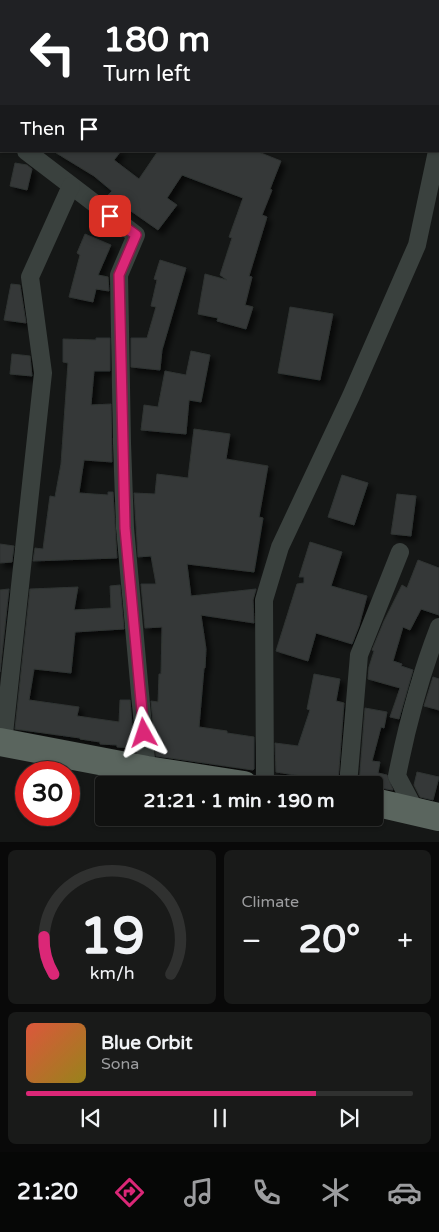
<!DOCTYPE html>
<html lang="en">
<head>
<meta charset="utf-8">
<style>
  :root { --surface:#101110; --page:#191a19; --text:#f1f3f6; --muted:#9c9d9f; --line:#303130; --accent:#db2777 }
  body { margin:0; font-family:"Varela Round",sans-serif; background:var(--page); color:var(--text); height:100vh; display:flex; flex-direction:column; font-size:19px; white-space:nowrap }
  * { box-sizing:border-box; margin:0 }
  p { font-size:16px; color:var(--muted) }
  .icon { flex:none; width:28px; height:28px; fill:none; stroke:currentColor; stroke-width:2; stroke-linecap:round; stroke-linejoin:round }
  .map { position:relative; height:842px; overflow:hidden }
  .drawer { display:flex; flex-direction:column; gap:8px; padding:8px; background:#090909; flex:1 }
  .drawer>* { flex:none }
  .top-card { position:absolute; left:0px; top:0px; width:440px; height:152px; box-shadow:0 1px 4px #0004,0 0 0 1px var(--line); background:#202124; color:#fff; overflow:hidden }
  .speed { position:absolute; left:15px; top:761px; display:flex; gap:10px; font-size:25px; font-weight:700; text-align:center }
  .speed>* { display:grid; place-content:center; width:65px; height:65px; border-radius:50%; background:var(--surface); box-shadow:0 1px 4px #0004,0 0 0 1px var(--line); line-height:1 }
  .speed .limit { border:8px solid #d22; background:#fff; color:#111 }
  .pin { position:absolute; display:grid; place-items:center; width:42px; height:42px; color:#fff; margin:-21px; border-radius:10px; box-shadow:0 2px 8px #0006 }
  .me { position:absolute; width:55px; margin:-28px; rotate:355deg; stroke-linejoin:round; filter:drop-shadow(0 0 4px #0008) }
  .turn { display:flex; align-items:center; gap:18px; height:105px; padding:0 20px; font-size:22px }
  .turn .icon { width:65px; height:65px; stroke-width:2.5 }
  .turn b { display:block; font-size:35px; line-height:42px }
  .then { display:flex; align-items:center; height:48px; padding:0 20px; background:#0003; gap:10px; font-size:19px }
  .big { font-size:38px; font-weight:800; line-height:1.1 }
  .drawer .widget { flex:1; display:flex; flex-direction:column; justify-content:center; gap:8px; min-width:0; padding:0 18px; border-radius:8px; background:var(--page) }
  .drawer .dial { align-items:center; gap:0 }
  .dial svg { height:130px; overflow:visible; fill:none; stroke:var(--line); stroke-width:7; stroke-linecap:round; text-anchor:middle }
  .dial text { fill:var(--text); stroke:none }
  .song { display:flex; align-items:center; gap:15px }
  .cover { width:60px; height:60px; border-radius:8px; background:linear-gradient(135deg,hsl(10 70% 55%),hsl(50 70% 35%)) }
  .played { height:5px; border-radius:2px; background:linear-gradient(90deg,var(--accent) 75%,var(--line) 75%) }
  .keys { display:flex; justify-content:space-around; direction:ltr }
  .heat { display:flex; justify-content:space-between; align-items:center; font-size:28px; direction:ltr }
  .drawer .tiles { flex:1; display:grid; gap:8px; grid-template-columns:1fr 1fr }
  .widget:last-child { grid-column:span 2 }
  .trip { position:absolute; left:95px; top:776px; width:288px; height:50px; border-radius:5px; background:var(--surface); box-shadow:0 1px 4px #0004,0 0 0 1px var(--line); font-weight:800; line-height:50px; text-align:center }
  .tab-bar { display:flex; height:80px; justify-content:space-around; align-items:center; background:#060706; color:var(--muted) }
  .tab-bar .icon { width:35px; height:35px }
  .tab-bar .active { color:var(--accent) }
  .tab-bar b { font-size:22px; color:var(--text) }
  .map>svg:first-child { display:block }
  .building { fill:#353937; stroke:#2f3332; filter:url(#shadow) }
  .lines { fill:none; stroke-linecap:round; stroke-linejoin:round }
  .minor { stroke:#3a413e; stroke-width:18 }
  .trunk { stroke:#5a655e; stroke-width:28 }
  .route-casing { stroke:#8e194d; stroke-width:12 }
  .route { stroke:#db2777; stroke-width:9 }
</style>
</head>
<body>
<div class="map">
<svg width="439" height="842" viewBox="0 0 439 842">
  <defs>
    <filter id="shadow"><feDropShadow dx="4.5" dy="4.5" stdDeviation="2.5" flood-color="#0009"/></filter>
  </defs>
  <rect width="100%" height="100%" fill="#151716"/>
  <g class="building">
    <polygon points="53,151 121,151 114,160 139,179 158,151 256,151 281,161 270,189 272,190 262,215 267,217 249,276 252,277 245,305 253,307 246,329 217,321 218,318 198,314 205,274 227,280 220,275 232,238 229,237 243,198 182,175 167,198 177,205 158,230 108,195 112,191 94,176"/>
    <polygon points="15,163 27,165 32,169 27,190 10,186"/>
    <polygon points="85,234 111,245 98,275 108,277 109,291 96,289 93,302 69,297 80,255 77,253"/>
    <polygon points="160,260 186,268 162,350 160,370 131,367 131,338 147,338 156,307 151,306 157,280 154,279"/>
    <polygon points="11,284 20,285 26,323 4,320"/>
    <polygon points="290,307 333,314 320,380 278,373"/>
    <polygon points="96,338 110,338 110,371 94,371 91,405 111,404 112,462 84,460 79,493 108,495 108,492 113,492 117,558 33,561 35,548 43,549 50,496 55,497 61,464 68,363 63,362 63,339 96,340"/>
    <polygon points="191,351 210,355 201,402 189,400 186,434 141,430 144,405 158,407 165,371 186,375"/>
    <polygon points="12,354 30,356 32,376 10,374"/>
    <polygon points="194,429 230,434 226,459 268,466 259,517 263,518 254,572 187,564 191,596 256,589 253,600 254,623 201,615 206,649 205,668 204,668 199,727 227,731 227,733 254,737 254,769 253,770 156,756 151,701 158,702 159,674 161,674 162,627 145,628 141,584 156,584 151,556 138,557 134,493 155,494 157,474 188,478"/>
    <polygon points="342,475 368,483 354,525 328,517"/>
    <polygon points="397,494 416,496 411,536 391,534"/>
    <polygon points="310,542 342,552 331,586 367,596 359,626 352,644 316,633 308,661 276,651 297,584 304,583 304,577 299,577"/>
    <polygon points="0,544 14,546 12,562 0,563"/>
    <polygon points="418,560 439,568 439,615 421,609 410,630 403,627 393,661 402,664 401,666 413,670 399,719 390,717 400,688 368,679 369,667 374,651 372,650 384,621 402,585 407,588"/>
    <polygon points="120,585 124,629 75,632 71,673 34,669 29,700 79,707 77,716 119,722 120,700 130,700 134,748 117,747 117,745 100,744 100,742 80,739 80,738 15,729 30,589 78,587 74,610 111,608 110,586"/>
    <polygon points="9,589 0,672 0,590"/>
    <polygon points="314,674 340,679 336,701 344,703 338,782 276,772 275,743 298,746 310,710 307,709"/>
    <polygon points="433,677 439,679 439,710 424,706"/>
    <polygon points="365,708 387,712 384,728 381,727 372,761 380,762 378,773 387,775 393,790 374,787 374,785 359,785"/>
    <polygon points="417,772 439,777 433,800 420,797 414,785"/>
  </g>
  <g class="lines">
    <g class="minor">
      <polyline points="0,142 1,143"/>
      <polyline points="26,151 136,235 119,275 122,443 125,528 147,770"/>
      <polyline points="3,743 43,373 30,277 71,186"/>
      <polyline points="265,785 264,600 280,547 351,396 417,245 437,151"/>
      <polyline points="348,785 359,655 400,552"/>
      <path d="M415 810 397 776C407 725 420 676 439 627"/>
    </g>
    <g class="trunk">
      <polyline points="0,742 147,770 244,785"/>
      <polyline points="374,802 439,817"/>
    </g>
  </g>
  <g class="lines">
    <defs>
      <polyline id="route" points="110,216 136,235 119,275 125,528 144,733"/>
    </defs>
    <use href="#route" class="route-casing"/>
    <use href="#route" class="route"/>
  </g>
</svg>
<div class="speed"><div class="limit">30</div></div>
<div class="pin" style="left:110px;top:216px;background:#d93025"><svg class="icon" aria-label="arrive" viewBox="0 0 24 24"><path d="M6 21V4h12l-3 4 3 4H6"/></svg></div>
<svg class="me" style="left:144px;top:733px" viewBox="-20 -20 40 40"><path d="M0-17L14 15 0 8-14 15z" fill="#db2777" stroke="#fff" stroke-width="4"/></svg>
<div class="trip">21:21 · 1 min · 190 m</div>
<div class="top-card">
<div class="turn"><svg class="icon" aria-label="left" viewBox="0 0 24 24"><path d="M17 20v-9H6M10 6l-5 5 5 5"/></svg><div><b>180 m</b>Turn left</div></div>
<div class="then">Then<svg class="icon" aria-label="arrive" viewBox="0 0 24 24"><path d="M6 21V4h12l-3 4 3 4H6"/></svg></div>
</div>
</div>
<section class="drawer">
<div class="tiles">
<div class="widget dial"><svg viewBox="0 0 100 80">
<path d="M14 69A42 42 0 1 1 86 69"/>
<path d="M14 69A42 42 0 0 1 8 46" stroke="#db2777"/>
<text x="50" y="56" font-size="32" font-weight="700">19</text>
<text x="50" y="72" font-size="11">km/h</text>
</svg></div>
<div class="widget"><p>Climate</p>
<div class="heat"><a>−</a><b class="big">20°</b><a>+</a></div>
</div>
<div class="widget">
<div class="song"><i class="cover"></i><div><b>Blue Orbit</b><p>Sona</p></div></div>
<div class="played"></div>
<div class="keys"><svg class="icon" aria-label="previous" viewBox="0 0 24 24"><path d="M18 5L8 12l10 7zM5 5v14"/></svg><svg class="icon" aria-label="pause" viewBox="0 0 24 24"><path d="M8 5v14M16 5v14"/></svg><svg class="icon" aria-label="next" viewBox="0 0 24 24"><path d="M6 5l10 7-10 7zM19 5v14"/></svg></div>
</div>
</div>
</section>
<nav class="tab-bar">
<b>21:20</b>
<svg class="icon active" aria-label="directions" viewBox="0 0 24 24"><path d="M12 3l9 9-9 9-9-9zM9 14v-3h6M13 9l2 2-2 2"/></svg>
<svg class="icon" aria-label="music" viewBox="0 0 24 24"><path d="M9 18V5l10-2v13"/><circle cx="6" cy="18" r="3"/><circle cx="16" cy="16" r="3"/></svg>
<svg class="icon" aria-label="phone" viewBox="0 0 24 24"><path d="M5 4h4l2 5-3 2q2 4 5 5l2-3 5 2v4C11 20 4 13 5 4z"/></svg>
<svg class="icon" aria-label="climate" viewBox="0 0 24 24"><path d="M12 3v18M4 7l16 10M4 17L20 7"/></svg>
<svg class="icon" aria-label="car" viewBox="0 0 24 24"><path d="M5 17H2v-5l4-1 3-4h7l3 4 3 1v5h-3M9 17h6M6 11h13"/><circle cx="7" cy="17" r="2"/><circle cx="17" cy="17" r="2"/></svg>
</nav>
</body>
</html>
